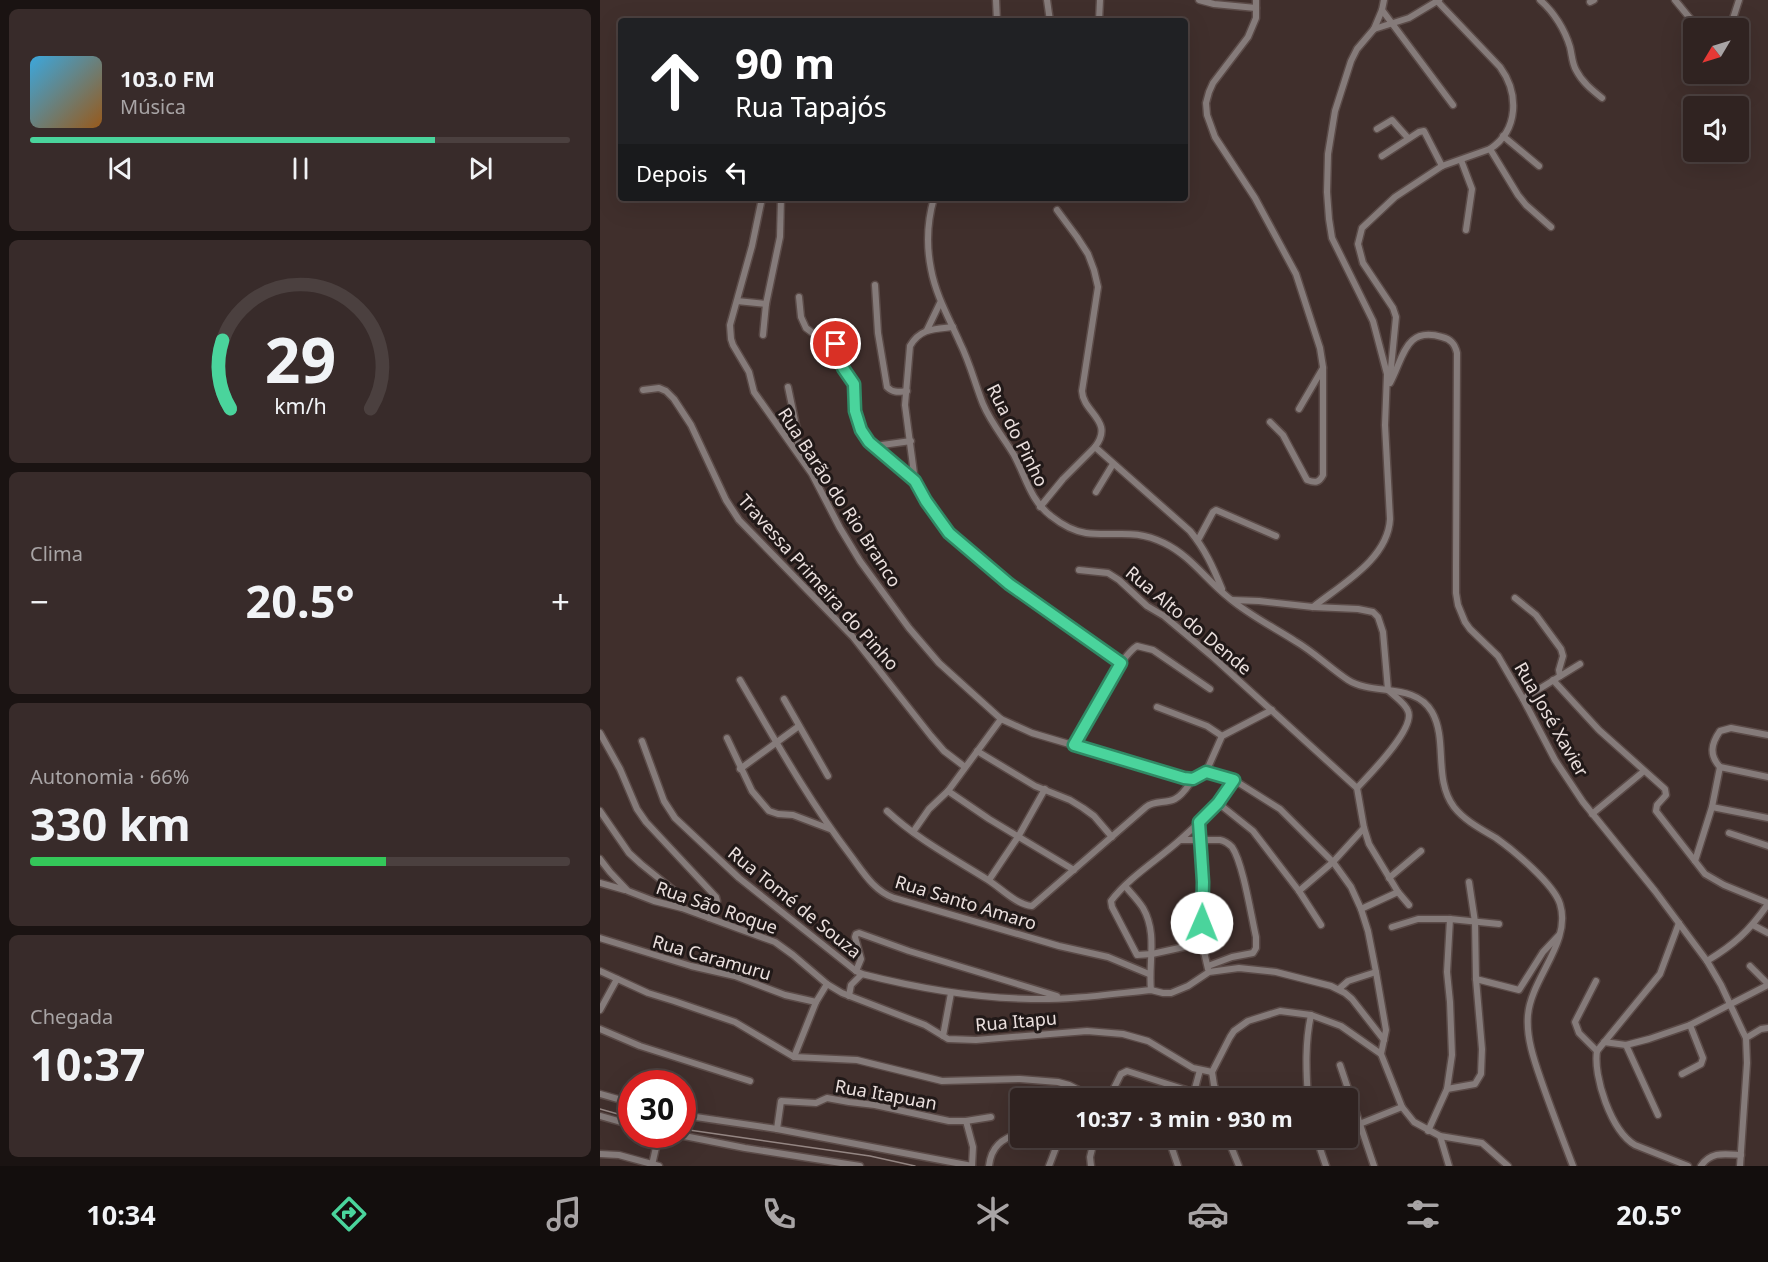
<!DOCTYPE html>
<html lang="pt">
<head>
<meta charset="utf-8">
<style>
  :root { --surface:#302321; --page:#382b2a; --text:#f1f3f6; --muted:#a8a4a5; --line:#4b403f; --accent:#4ad49c }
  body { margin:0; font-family:"Noto Sans",sans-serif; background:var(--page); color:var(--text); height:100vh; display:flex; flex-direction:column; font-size:22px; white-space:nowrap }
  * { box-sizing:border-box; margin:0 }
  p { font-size:20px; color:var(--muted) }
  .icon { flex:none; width:33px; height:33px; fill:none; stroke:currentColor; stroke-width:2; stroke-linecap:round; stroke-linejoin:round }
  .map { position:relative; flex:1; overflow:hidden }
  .side { display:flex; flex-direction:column; gap:9px; padding:9px; background:#1a1312; width:600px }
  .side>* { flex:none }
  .top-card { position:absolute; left:18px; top:18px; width:570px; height:183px; border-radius:6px; box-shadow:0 6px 24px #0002,0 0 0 2px var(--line); background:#202124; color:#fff; overflow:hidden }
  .needle { width:39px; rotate:232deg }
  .buttons { position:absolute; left:1083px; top:18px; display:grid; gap:12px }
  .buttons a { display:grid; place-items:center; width:66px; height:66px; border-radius:6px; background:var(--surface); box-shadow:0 6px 24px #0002,0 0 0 2px var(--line); font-size:30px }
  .speed { position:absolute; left:18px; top:1070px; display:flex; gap:12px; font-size:30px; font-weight:700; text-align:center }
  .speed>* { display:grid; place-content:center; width:78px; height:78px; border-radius:50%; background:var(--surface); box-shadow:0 6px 24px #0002,0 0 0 2px var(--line); line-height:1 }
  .speed .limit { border:9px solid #d22; background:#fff; color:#111 }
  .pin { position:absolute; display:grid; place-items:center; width:51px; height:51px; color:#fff; margin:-26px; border:3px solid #fff; border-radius:50%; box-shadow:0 2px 6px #0007 }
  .me { position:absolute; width:66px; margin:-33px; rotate:1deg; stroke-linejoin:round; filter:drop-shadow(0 0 4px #0008) }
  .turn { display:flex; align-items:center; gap:21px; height:126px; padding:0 18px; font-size:27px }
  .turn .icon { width:78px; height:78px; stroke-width:2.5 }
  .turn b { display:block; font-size:42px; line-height:51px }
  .then { display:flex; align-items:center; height:57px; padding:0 18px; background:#0003; gap:12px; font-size:22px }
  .big { font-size:45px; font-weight:700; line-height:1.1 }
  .side .card { flex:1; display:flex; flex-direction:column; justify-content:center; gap:9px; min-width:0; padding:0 21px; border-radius:9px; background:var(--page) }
  .side .dial { align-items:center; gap:0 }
  .dial svg { height:156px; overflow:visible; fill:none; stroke:var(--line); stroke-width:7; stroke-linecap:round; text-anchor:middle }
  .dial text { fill:var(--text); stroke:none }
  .song { display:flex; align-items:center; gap:18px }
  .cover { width:72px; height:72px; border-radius:9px; background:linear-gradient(135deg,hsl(200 70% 55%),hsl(30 70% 35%)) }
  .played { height:6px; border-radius:3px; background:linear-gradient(90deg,var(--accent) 75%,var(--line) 75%) }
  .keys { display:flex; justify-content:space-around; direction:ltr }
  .heat { display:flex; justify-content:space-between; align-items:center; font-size:33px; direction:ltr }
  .charge { height:9px; border-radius:4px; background:linear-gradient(90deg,#34c759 66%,var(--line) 0) }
  .trip { position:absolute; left:410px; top:1088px; width:348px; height:60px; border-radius:6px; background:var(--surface); box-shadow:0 6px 24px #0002,0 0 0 2px var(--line); font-weight:700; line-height:60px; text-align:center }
  .tab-bar { display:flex; height:96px; justify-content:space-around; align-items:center; background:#130e0d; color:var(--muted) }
  .tab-bar .icon { width:42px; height:42px }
  .tab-bar .active { color:var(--accent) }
  .tab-bar b { font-size:27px; color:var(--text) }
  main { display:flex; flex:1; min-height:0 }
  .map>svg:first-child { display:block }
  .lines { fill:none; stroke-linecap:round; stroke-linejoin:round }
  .street-casing { stroke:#5b4b48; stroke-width:9 }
  .street { stroke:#857b7a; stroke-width:6 }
  .rail { stroke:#948683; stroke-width:1.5 }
  .route-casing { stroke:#308a65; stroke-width:15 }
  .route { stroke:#4ad49c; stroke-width:10 }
  .labels { text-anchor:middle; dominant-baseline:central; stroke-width:6; stroke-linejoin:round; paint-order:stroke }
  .street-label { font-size:18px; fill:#ebe0de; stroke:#211918 }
</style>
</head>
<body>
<main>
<section class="side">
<div class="card">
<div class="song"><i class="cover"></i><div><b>103.0 FM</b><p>Música</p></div></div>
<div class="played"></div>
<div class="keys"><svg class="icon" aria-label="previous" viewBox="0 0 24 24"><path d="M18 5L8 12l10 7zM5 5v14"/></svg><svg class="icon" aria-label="pause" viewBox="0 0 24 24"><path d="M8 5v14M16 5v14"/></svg><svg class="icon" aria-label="next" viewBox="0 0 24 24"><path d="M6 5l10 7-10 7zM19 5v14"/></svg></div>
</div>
<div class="card dial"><svg viewBox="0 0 100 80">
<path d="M14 69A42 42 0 1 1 86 69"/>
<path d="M14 69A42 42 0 0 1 10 34" stroke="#4ad49c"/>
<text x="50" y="56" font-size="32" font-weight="700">29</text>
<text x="50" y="72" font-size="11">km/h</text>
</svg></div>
<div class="card"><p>Clima</p>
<div class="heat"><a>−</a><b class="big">20.5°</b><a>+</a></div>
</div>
<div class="card"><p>Autonomia · 66%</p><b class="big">330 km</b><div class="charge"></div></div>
<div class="card"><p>Chegada</p><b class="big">10:37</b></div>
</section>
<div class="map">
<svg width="1168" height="1166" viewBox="0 0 1168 1166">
  <rect width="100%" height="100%" fill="#402f2c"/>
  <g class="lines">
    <defs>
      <g id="street">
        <polyline points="396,0 397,21"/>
        <polyline points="447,0 450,21"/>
        <polyline points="599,0 614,4 656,8"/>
        <path d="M656 0V18L648 37 613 83 609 92 606 103 607 115 615 137 655 198 696 274 720 348 723 367V475C719 483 715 483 707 480L683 435 670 422"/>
        <path d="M940 0C954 12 965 30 970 47 972 55 972 63 976 70 982 82 992 90 1002 98"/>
        <polyline points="1075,0 1098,28"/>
        <polyline points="990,2 994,0"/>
        <polyline points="782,10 853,105"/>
        <polyline points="499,21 500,0"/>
        <polyline points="1130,28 1139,0"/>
        <polyline points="774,29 782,10 784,0"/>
        <polyline points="777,129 792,120 808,138"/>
        <polyline points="903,136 939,166"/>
        <polyline points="890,149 918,195 926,205 951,227"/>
        <polyline points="782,156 819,132 824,131 842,166"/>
        <polyline points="861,160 872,189 866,230"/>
        <polyline points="162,198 152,246 130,325 131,339 133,345 149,372 154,392 212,474 240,528 260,561 309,628 339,663 401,719 432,733 584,778 593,779 606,772 634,780 680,809 733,862 751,887 761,909 768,931 776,972 786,1030 781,1054"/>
        <path d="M334 198C327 222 326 244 331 269 336 296 349 318 360 343 370 363 375 384 383 404 391 423 404 438 414 455 426 477 430 500 451 516 461 524 473 531 486 533 516 537 533 528 564 543 591 556 606 580 629 598 649 615 673 627 695 641 714 652 730 668 748 680 773 696 815 682 832 712 848 740 833 779 854 807 865 821 881 829 896 838 913 850 954 884 960 904 972 942 931 978 928 1015 926 1037 934 1060 941 1080 951 1109 962 1137 973 1166"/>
        <path d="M457 210 477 237 488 254 494 270 498 287 482 391C483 413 515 421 495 447"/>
        <path d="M275 285 278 333 287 387C293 393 298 392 307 391"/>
        <polyline points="199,297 201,317 206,328 214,334 232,341 237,346 243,368 254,384 257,418 265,437 315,481"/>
        <polyline points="137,301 166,304"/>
        <path d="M353 327C335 329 320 328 310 346L305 405 315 481 341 524 358 542 409 584 521 663"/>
        <polyline points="327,330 340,303"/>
        <polyline points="163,335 166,304 180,237 181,198"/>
        <path d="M790 378 796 317 793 308 763 263 758 244 762 228 795 197 842 166 890 149C919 130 919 93 900 67L838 2"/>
        <path d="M790 383C804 357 805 326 842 337 851 339 855 344 857 353L856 567V593L858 605 865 622 870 629 898 656 923 699 955 760 983 802 1055 891 1107 961 1121 985 1143 1032 1146 1038 1147 1063 1140 1166"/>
        <polyline points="188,387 197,430 199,453"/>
        <polyline points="43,390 59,388 66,391 74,399 91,425 126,500 139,520 253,637 331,736 344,751 365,767"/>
        <polyline points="699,409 723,368"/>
        <polyline points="275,446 311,441"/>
        <polyline points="496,492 513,464"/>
        <path d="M440 507 463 479 495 447 590 531C605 549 613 567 622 589"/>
        <polyline points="598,540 613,512 616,510 676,536"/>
        <polyline points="479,570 508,573 519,580 547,606 564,616 614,658 757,788 764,828 769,844 798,892 809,905"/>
        <polyline points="915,598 936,615 961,649 963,656 959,670 960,676"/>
        <path d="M632 600 659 601 713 607 758 609 773 612 778 617 783 632 788 690C794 696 805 703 808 711 816 728 769 775 757 788"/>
        <path d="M713 607C742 584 788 559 790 519L785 425 787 374 773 321 732 238 729 219 727 192 728 154 735 111 751 61 757 49 774 29 809 18 839 0"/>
        <path d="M140 680C175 740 209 801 251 856 263 872 274 891 294 898L459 946 508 957 549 974"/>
        <polyline points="953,680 999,730 1065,789 1066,795 1057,805 1056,811 1105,874 1124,885 1168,903"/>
        <polyline points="184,699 228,776"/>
        <polyline points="923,699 980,664"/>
        <polyline points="557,707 607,726 622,736"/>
        <polyline points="0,733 20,769 37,809 46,822 116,897 117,901 109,918"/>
        <polyline points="127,738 152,791 169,811 178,814 193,815 230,829"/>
        <path d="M42 741 64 801 75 818 139 878 256 971 262 974C317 988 373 998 431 999 471 1000 511 994 551 990L563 993H571L588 986 609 972 639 968 676 972 731 986 745 993 752 999 784 1040"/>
        <path d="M474 745C486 722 518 658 537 646L553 650 610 689"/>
        <polyline points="377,751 435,786 470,800 483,808 494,816 512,837"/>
        <path d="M1120 767C1109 755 1111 744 1120 731L1131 728 1168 735"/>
        <polyline points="140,769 199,726"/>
        <polyline points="606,772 622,736 672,710"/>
        <polyline points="348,791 389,819 474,870"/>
        <polyline points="618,803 653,831 699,891 721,925"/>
        <polyline points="1112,807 1168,818"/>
        <polyline points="0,811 29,853 41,864 77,893 81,899 82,908"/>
        <path d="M287 811C317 839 353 858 388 880 401 888 415 904 432 906L546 807C555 800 565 804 575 799 583 795 588 786 593 779"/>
        <polyline points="992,814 1044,771"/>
        <polyline points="599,822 603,882 602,943 608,969"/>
        <polyline points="313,832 329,809 348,791 401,719"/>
        <polyline points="1129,833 1168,846"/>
        <path d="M581 840H620C625 841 628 843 632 847 643 863 651 915 656 937V948L653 953 632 957 608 966"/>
        <polyline points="0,859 10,872 28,891 54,901 82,908 175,942 193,955 227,984 242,993 325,1025 348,1039 376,1040 487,1031 523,1034 548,1041 593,1068 612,1072"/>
        <polyline points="1095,861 1112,807 1120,767 1168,777"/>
        <polyline points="789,878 821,851"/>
        <polyline points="389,880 418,837 445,789"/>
        <polyline points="0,883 25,890"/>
        <path d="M525 886C531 893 538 900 543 908 558 934 548 963 551 990"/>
        <polyline points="699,891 733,862 764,828"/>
        <polyline points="761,909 798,892"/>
        <polyline points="1153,925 1168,933"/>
        <polyline points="792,927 818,919 850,919 899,924"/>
        <polyline points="0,938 91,966 135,976 185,995 216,1002"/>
        <path d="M602 943 552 954 537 955 512 907 511 901C529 877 559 859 581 839 601 822 619 802 634 780"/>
        <path d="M1107 961C1135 944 1149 931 1168 904"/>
        <polyline points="1150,966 1168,984"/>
        <polyline points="0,971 48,993 74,1001 135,1022 194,1057 257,1060 342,1081 420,1079 458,1082 469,1085 494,1098"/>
        <polyline points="256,971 261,959 255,937 256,934 259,933 309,951 457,996"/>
        <polyline points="876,979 919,990 943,952 959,935"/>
        <polyline points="996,981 975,1022 979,1033 997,1051"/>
        <polyline points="739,989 748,981 776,972"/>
        <polyline points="249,996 251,985 262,974"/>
        <polyline points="0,1010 17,979"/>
        <polyline points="0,1029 40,1046 150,1081"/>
        <polyline points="343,1036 351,993"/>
        <polyline points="1146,1038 1161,1029 1168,1028"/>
        <polyline points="1004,1042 1026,1045 1049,1039 1090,1025 1168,985"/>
        <polyline points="1026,1045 1058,1115"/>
        <path d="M997 1051C993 1076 1011 1131 1035 1145L1088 1166"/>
        <polyline points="997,1051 1060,974 1079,923"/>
        <polyline points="194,1057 216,1002 227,984"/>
        <polyline points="740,1065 774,1166"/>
        <polyline points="612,1072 630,1037 634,1031 648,1021 680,1011 711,1015 741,1026 781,1054 802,1107 814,1122 840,1136 882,1143 908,1166"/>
        <polyline points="612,1072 614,1085 619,1098"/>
        <polyline points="1082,1074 1101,1064 1103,1058 1090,1025"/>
        <polyline points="847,1089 875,1084 881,1074 882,1049 876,979 875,922 869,882"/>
        <polyline points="594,1092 600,1070"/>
        <polyline points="0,1094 32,1103"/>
        <polyline points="509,1098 521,1074 527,1071 605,1096 616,1098"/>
        <path d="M708 1098C706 1070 705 1042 711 1015"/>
        <polyline points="82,1115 177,1129 372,1166"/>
        <polyline points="0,1116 32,1125"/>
        <polyline points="366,1121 373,1147 372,1166"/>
        <polyline points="177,1129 181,1101 216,1103 227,1098 249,1102 275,1105 349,1121 366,1121 391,1117"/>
        <polyline points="747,1129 802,1107"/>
        <polyline points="828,1131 847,1089 852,1055 850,1002 847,972 850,919"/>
        <polyline points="74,1134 145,1148 260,1166"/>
        <polyline points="840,1136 849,1166"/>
        <polyline points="568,1137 578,1166"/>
        <polyline points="627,1137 639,1166"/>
        <polyline points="716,1137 726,1166"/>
        <polyline points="493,1142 568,1137"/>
        <polyline points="0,1154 19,1155 59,1166"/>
        <polyline points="52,1165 59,1134"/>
        <path d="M389 1166C391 1147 402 1138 420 1133"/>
        <polyline points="449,1166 460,1137"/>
        <polyline points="491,1166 490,1157 495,1137"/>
        <path d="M1101 1166C1111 1151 1125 1154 1141 1155"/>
      </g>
    </defs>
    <use href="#street" class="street-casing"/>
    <use href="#street" class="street"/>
    <g class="rail">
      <polyline points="0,1109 32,1118"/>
      <polyline points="82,1129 270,1156 315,1166"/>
    </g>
  </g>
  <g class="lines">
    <defs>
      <polyline id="route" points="236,344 243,368 254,384 255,411 261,430 269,442 315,481 326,501 349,533 409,584 521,663 474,745 584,778 593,779 606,772 634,780 618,803 599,822 603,882 602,923"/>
    </defs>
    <use href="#route" class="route-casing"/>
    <use href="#route" class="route"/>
  </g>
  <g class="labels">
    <g class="street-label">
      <text transform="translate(418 435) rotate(63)">Rua do Pinho</text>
      <text transform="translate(240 497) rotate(57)">Rua Barão do Rio Branco</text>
      <text transform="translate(219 582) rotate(48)">Travessa Primeira do Pinho</text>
      <text transform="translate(589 620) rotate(40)">Rua Alto do Dende</text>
      <text transform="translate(952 719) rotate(60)">Rua José Xavier</text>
      <text transform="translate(195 902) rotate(39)">Rua Tomé de Souza</text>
      <text transform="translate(366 902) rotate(17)">Rua Santo Amaro</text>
      <text transform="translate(117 907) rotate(19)">Rua São Roque</text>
      <text transform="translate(112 957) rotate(16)">Rua Caramuru</text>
      <text transform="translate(416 1021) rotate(-5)">Rua Itapu</text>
      <text transform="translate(286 1094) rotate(10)">Rua Itapuan</text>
    </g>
  </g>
</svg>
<div class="buttons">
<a><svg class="needle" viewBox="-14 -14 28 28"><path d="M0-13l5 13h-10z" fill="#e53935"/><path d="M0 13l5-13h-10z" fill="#a8a4a5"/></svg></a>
<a><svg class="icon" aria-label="sound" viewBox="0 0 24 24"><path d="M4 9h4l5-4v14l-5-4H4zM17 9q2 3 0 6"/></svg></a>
</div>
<div class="speed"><div class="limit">30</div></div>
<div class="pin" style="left:236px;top:344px;background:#d93025"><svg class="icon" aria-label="arrive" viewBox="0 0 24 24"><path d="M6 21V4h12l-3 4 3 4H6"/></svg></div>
<svg class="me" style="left:602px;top:923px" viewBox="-20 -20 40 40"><circle r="19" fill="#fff"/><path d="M0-13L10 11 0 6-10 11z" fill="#4ad49c"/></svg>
<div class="trip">10:37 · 3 min · 930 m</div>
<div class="top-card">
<div class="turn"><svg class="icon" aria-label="ahead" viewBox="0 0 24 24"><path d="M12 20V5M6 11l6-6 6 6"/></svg><div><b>90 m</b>Rua Tapajós</div></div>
<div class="then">Depois<svg class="icon" aria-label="left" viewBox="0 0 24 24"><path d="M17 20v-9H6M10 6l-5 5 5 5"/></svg></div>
</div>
</div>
</main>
<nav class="tab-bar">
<b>10:34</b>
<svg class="icon active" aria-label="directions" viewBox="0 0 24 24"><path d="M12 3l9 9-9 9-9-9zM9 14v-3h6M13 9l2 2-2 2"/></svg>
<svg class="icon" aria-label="music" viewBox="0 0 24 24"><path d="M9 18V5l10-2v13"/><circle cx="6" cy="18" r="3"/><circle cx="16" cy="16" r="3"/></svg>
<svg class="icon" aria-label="phone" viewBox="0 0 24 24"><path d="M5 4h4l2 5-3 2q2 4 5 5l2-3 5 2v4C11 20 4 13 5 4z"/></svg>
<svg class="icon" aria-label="climate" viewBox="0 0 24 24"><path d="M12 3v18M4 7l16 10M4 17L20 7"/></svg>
<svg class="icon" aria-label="car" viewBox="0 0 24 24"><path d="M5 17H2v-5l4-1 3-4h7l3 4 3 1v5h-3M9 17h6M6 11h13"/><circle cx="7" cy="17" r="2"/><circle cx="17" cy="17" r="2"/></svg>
<svg class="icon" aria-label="filters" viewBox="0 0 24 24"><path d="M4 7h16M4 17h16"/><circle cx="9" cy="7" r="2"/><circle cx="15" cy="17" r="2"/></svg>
<b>20.5°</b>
</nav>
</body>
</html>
